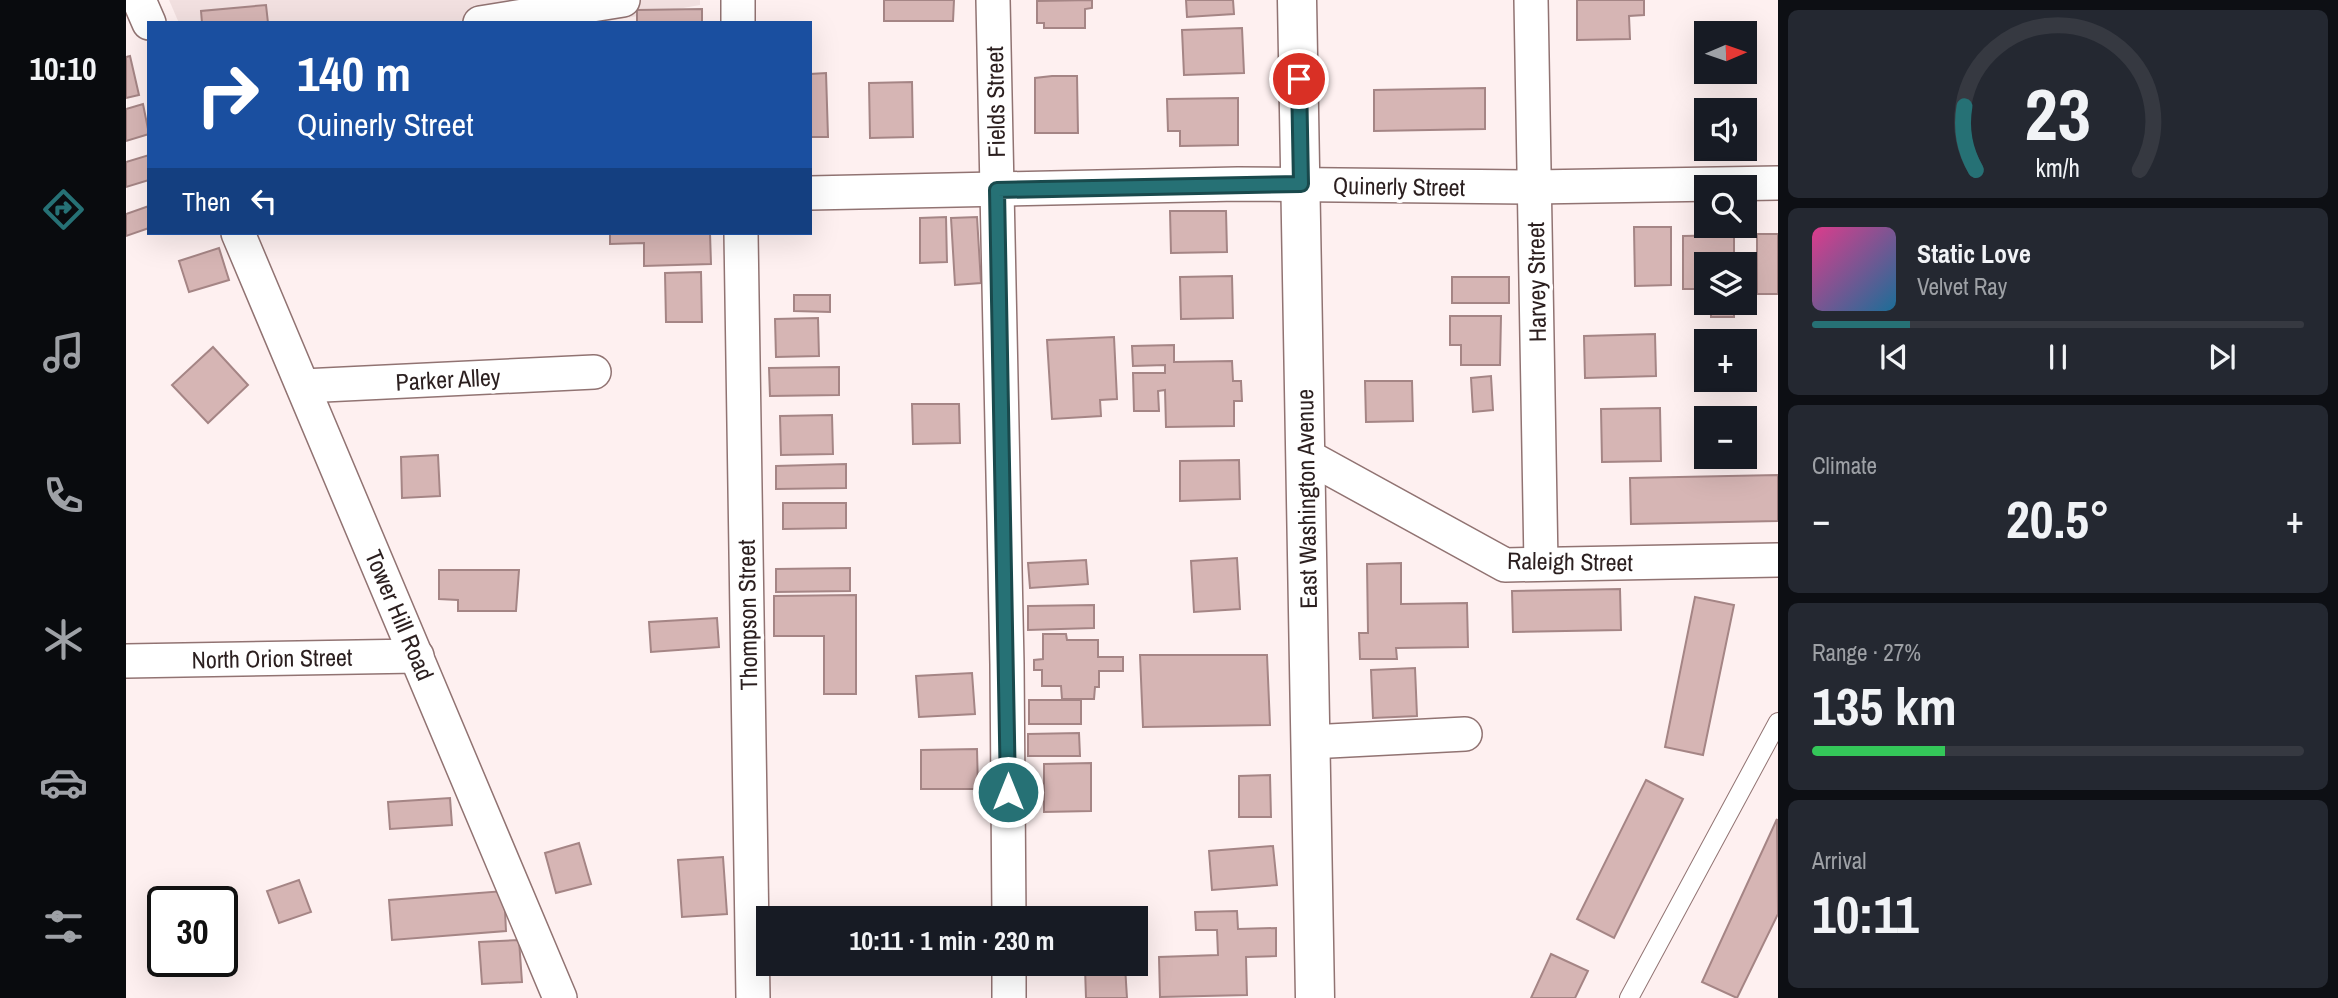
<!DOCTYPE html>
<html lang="en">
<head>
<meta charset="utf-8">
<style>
  :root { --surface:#171b24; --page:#242831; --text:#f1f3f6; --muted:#9ea1a6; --line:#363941; --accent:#267175 }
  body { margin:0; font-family:"Archivo Narrow",sans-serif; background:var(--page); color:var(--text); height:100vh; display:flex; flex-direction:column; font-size:26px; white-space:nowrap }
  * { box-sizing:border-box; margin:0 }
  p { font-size:23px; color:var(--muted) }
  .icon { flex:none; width:38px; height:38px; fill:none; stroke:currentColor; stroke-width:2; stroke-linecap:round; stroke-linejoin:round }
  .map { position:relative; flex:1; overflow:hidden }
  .details { display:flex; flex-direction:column; gap:10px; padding:10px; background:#0d0f14; width:560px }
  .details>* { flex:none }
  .top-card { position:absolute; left:21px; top:21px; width:665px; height:214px; border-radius:0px; box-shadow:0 7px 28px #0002; background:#1a4fa0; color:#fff; overflow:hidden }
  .needle { width:46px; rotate:88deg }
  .tools { position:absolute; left:1568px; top:21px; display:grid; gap:14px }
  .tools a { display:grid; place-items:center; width:63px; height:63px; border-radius:0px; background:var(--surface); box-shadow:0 7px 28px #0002; font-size:35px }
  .speed { position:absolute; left:21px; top:886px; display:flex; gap:14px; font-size:35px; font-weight:700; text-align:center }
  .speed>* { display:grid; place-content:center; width:91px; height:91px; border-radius:50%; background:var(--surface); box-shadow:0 7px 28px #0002; line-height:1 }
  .speed .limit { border:4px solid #111; border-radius:10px; background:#fff; color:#111 }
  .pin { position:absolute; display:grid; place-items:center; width:60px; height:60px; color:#fff; margin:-30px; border:4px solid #fff; border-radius:50%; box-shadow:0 2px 7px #0007 }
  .me { position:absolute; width:77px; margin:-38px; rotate:0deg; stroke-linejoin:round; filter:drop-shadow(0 0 5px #0008) }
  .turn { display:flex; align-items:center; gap:24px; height:147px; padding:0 35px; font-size:32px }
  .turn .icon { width:91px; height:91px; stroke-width:2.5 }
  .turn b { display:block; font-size:49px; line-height:60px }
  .then { display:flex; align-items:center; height:66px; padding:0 35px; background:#0003; gap:14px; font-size:26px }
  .big { font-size:52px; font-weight:800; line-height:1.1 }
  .details .card { flex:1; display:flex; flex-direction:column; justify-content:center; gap:10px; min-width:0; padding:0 24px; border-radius:10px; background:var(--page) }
  .details .dial { align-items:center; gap:0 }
  .dial svg { height:182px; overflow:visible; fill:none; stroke:var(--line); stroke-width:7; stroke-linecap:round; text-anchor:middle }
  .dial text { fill:var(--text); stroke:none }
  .song { display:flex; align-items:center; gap:21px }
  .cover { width:84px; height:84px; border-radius:10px; background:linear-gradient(135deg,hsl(330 70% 55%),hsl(200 70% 35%)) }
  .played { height:7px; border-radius:4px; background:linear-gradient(90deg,var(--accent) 20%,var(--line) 20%) }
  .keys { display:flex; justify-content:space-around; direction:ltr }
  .heat { display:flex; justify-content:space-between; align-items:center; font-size:38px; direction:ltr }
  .charge { height:10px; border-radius:5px; background:linear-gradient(90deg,#34c759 27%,var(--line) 0) }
  .trip { position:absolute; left:630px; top:906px; width:392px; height:70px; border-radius:0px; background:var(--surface); box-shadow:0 7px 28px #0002; font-weight:800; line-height:70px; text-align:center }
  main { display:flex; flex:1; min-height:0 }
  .tab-bar { display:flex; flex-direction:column; width:126px; justify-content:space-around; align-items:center; background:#090b0e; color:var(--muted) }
  .tab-bar .icon { width:49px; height:49px }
  .tab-bar .current { color:var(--accent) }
  .tab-bar b { font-size:32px; color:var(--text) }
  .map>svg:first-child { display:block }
  .built { fill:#f2e0e0 }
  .building { fill:#d6b5b4; stroke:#a58585; stroke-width:2 }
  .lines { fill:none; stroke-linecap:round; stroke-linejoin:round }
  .service-casing { stroke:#917372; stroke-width:20 }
  .minor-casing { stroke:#917372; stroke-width:36 }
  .tertiary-casing { stroke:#917372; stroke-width:41 }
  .service { stroke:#fff; stroke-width:18 }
  .minor { stroke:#fff; stroke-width:33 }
  .tertiary { stroke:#fff; stroke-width:38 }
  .route-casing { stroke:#19494c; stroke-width:18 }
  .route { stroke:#267175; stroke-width:12 }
  .labels { text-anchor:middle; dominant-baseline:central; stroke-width:7; stroke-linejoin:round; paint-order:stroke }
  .street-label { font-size:24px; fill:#2b1f1f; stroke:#fff }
</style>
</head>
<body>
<main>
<nav class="tab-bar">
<b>10:10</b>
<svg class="icon current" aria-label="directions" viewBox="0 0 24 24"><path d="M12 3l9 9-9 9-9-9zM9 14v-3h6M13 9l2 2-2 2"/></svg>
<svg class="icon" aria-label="music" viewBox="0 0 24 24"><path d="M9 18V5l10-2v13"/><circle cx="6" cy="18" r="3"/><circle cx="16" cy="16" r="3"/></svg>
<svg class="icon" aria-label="phone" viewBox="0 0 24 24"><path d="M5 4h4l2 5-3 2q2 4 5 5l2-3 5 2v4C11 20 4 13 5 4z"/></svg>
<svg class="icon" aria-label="climate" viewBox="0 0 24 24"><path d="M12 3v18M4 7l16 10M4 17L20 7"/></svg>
<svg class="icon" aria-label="car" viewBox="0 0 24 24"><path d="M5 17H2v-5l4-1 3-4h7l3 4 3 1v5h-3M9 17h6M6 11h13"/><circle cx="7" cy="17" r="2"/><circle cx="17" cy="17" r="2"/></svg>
<svg class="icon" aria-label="filters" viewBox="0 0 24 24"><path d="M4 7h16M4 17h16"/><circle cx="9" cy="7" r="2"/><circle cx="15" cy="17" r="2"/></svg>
</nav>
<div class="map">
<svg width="1652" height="998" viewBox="0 0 1652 998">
  <rect width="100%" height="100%" fill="#fef0f0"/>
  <polygon class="built" points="43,0 574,0 574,5 472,23 53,23"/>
  <g class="building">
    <polygon points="758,0 828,0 827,21 758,21"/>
    <polygon points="966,0 966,8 959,9 959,28 918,28 918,23 911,23 911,1"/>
    <polygon points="1060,0 1107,0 1108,14 1061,17"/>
    <polygon points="1451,0 1518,0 1518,15 1503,16 1504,39 1451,40"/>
    <polygon points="140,5 142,23 76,23 75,11"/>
    <polygon points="576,9 576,23 511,23 511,10"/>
    <polygon points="1116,28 1118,73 1058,75 1056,30"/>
    <polygon points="4,56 13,95 0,98 0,57"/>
    <polygon points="700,73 702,137 684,137 684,74"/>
    <polygon points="926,76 951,76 952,133 909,133 909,78"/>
    <polygon points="786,82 787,137 744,138 743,83"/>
    <polygon points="1359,88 1359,129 1248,131 1248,90"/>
    <polygon points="1112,98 1112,145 1054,146 1054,131 1042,131 1041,99"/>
    <polygon points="17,104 23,134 0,141 0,109"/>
    <polygon points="23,155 23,180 0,187 0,162"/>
    <polygon points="23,206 23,228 0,236 0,214"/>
    <polygon points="1044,211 1100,211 1101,252 1045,253"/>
    <polygon points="820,217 821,262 794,263 794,218"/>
    <polygon points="851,217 855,283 829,285 825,218"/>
    <polygon points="1508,227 1545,227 1545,285 1509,286"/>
    <polygon points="484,233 584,233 585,264 518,266 518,243 484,244"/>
    <rect x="1631" y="234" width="21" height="60"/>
    <polygon points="1608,235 1608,264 1580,264 1580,289 1557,289 1557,236"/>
    <polygon points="93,248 103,280 63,292 53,261"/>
    <polygon points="575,272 576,322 540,322 539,273"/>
    <polygon points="1106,276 1107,318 1055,319 1054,277"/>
    <rect x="1326" y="277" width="57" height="26"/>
    <polygon points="668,295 704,295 704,312 668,311"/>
    <rect x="1585" y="303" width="23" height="14"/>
    <polygon points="1324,316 1375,316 1374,365 1335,365 1335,345 1324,345"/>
    <polygon points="692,318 693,356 650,357 649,319"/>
    <polygon points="1529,334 1530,376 1459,378 1458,336"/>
    <polygon points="988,337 991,399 974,400 975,416 926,419 921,340"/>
    <polygon points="1048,345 1048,362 1106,361 1107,381 1115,381 1116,401 1108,401 1108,426 1040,427 1039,390 1032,391 1033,411 1008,411 1007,373 1039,373 1039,365 1007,366 1006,346"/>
    <polygon points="87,347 122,385 82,423 46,385"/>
    <polygon points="713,367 713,395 644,396 643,368"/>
    <polygon points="1365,376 1367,410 1347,412 1345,378"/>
    <polygon points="1239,381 1286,381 1287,421 1240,422"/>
    <polygon points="786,404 833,404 834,443 787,444"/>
    <polygon points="1534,408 1535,461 1476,462 1475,409"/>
    <polygon points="706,415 707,454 655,455 654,416"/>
    <polygon points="312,455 314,496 276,498 275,457"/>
    <polygon points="1113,460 1114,499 1054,501 1054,461"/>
    <polygon points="720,464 720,488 650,489 650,466"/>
    <polygon points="1652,475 1652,521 1505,524 1504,478"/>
    <polygon points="657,503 720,503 720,528 657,529"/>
    <polygon points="1111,558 1114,609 1068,612 1065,561"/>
    <polygon points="960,560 962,584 904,588 902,563"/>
    <polygon points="1275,563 1275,604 1341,603 1342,647 1270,648 1271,659 1234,659 1233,633 1242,633 1241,564"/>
    <polygon points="724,568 724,591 650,592 650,569"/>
    <polygon points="313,570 393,570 390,611 332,611 332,600 313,599"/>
    <polygon points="1494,589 1495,630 1387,632 1386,591"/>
    <polygon points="730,595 730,694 698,694 698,636 648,636 648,596"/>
    <polygon points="1569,597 1608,605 1577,755 1539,747"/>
    <polygon points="968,605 968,628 902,630 902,606"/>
    <polygon points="591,618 593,647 525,652 523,622"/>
    <polygon points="917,634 940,634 941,640 972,640 972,657 997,657 997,671 973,671 973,687 969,687 968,699 936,699 935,686 916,686 916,670 908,670 908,660 917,659"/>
    <polygon points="1014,655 1141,655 1144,725 1017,727"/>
    <polygon points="1289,668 1291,716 1247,718 1245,670"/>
    <polygon points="846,673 849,714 793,717 790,676"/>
    <rect x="903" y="700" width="52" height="24"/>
    <polygon points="953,733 954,756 902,756 902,734"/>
    <polygon points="851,749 852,789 795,789 795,750"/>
    <polygon points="965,763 965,811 918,812 918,764"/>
    <polygon points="1144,775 1145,817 1113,817 1113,776"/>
    <polygon points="1520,780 1557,799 1488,938 1451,919"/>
    <polygon points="324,798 326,825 264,829 262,802"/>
    <polygon points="1651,819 1652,914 1611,998 1576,982"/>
    <polygon points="453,843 465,884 430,893 419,853"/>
    <polygon points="1147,846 1151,885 1086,890 1083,851"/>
    <polygon points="597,857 601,914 556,917 552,860"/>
    <polygon points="173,880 185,912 153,923 141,891"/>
    <polygon points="378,891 380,931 266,940 263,900"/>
    <polygon points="1111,911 1112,929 1150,928 1150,956 1120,957 1121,995 1034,997 1033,957 1092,955 1091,930 1070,930 1069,912"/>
    <polygon points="393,940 396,982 356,984 353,942"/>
    <polygon points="1425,954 1462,971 1449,998 1405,998"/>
    <polygon points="999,966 1001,998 960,998 959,968"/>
  </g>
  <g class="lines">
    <defs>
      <polyline id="service" points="1503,998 1652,722"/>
      <g id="minor">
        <polyline points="13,0 23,23"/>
        <polyline points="612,0 612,23"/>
        <polyline points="867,0 881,664 883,919"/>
        <polyline points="1405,0 1415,564"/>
        <polyline points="354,23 497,0"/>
        <polyline points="684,193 1112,184 1408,187 1652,183"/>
        <polyline points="112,233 434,998"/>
        <polyline points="615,233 627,998"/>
        <polyline points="177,386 468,372"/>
        <polyline points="1179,455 1379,565 1652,560"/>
        <polyline points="0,661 291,656"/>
        <polyline points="1184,742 1339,734"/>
        <polyline points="883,964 883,998"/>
      </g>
      <polyline id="tertiary" points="1171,0 1189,998"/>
    </defs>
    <use href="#service" class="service-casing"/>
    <use href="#minor" class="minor-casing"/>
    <use href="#tertiary" class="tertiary-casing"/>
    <use href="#service" class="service"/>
    <use href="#minor" class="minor"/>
    <use href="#tertiary" class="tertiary"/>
  </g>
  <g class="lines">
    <defs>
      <polyline id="route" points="882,792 871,190 1175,184 1173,79"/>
    </defs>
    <use href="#route" class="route-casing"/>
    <use href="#route" class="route"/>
  </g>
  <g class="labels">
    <g class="street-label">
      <text transform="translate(869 102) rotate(-91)">Fields Street</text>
      <text transform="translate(1273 186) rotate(1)">Quinerly Street</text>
      <text transform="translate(1410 282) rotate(-91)">Harvey Street</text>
      <text transform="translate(322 379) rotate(-3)">Parker Alley</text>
      <text transform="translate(1180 499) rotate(-91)">East Washington Avenue</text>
      <text transform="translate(1444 561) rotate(1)">Raleigh Street</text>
      <text transform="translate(274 615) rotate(67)">Tower Hill Road</text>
      <text transform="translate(621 615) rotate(-91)">Thompson Street</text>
      <text transform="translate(146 658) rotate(-1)">North Orion Street</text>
    </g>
  </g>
</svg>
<div class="tools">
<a><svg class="needle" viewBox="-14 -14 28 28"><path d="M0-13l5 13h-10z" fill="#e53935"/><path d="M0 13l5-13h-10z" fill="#9ea1a6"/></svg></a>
<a><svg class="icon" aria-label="sound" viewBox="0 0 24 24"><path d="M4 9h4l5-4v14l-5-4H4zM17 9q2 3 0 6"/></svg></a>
<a><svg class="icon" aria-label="search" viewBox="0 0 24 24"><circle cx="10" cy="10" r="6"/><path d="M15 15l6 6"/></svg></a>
<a><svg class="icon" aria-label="layers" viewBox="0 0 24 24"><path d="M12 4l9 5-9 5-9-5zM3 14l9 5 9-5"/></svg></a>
<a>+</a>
<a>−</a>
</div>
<div class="speed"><div class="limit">30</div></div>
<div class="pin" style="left:1173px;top:79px;background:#d93025"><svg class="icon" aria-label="arrive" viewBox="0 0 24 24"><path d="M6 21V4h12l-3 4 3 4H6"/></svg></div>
<svg class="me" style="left:882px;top:792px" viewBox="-20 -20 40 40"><circle r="17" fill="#267175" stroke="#fff" stroke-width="3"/><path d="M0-11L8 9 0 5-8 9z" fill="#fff"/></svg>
<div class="trip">10:11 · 1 min · 230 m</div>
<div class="top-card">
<div class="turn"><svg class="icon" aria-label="right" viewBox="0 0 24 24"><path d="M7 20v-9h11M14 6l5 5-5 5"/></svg><div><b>140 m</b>Quinerly Street</div></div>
<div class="then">Then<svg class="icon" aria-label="left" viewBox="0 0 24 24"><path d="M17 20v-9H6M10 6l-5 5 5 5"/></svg></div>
</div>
</div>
<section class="details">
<div class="card dial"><svg viewBox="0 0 100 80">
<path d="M14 69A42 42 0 1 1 86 69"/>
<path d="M14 69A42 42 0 0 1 9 41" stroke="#267175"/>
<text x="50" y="56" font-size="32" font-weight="700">23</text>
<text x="50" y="72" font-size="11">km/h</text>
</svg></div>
<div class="card">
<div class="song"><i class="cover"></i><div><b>Static Love</b><p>Velvet Ray</p></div></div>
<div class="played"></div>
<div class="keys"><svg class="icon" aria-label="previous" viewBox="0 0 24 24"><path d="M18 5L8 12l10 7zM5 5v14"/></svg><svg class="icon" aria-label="pause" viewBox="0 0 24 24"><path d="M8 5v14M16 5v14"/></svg><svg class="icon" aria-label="next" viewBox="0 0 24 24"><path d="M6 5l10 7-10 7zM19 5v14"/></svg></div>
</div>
<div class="card"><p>Climate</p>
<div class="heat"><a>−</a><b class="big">20.5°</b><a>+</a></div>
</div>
<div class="card"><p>Range · 27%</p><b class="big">135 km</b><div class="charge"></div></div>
<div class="card"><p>Arrival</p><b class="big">10:11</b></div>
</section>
</main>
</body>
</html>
